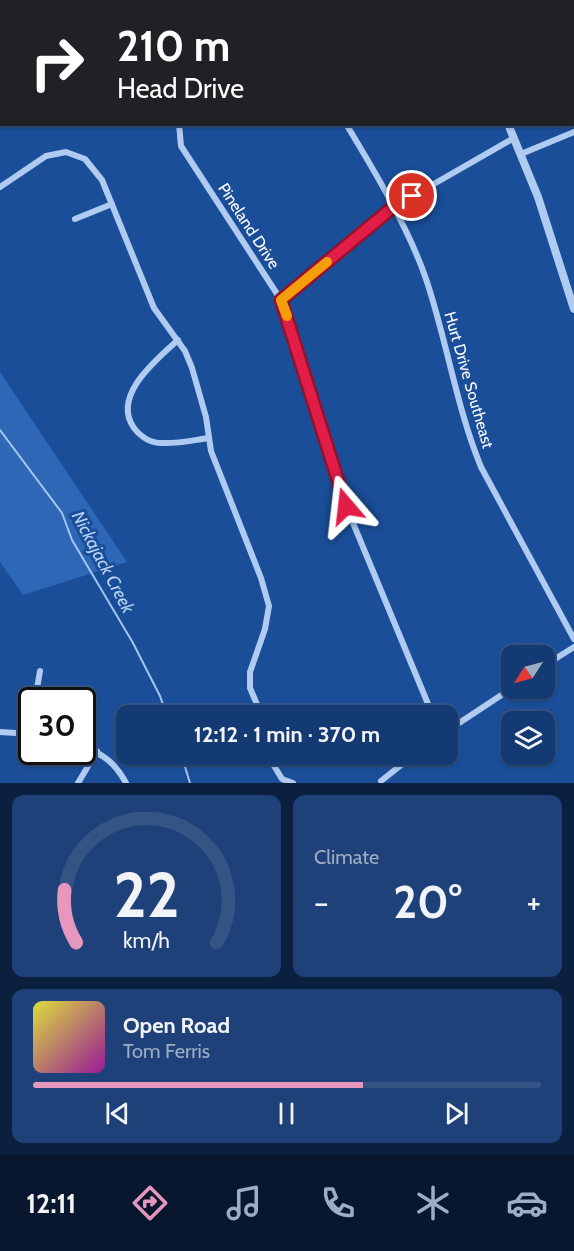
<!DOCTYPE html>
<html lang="en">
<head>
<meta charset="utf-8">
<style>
  :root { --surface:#143a73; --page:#1d4178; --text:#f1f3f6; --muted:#9dadc4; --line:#335485; --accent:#e797bd }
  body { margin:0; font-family:Cabin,sans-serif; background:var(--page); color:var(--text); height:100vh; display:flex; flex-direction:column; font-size:22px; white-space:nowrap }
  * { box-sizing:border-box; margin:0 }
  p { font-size:20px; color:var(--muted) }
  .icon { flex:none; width:33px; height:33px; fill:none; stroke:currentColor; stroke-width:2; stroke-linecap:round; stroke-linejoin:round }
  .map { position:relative; height:783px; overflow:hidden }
  .sheet { display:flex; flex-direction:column; gap:12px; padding:12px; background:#0b203f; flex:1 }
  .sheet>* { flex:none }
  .guide { position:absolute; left:0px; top:0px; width:574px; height:126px; box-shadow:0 2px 4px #0004,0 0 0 2px var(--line); background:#202124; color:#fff; overflow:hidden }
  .needle { width:39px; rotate:234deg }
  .tools { position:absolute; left:501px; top:645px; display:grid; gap:12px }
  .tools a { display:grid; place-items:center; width:54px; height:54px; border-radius:12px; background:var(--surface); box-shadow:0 2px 4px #0004,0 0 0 2px var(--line); font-size:30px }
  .speed { position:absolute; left:18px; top:687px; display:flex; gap:12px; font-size:30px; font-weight:700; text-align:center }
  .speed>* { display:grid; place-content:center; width:78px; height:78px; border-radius:50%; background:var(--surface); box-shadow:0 2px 4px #0004,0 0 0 2px var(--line); line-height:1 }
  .speed .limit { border:3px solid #111; border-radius:9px; background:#fff; color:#111 }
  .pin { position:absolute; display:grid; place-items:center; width:51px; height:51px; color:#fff; margin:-26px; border:3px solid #fff; border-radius:50%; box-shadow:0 2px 6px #0007 }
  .me { position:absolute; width:66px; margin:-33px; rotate:343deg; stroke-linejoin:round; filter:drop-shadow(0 0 4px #0008) }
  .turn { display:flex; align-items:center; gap:21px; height:126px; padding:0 18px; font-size:27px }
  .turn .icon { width:78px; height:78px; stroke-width:2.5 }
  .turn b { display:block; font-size:42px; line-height:51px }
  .big { font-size:45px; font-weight:800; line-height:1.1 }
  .sheet .tile { flex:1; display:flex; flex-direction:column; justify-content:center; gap:9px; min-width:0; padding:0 21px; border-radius:12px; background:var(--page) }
  .sheet .dial { align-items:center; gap:0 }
  .dial svg { height:156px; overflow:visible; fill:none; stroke:var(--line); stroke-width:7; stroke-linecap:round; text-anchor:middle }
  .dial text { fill:var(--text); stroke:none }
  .song { display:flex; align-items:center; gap:18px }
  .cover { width:72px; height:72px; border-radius:9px; background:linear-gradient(135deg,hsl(60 70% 55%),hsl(300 70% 35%)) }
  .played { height:6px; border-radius:3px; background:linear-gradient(90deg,var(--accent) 65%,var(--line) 65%) }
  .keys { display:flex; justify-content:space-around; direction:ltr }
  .heat { display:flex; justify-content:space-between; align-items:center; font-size:33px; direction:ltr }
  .sheet .tiles { flex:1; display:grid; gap:12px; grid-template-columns:1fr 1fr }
  .tile:last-child { grid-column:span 2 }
  .trip { position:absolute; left:116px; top:705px; width:342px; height:60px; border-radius:12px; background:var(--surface); box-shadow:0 2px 4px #0004,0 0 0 2px var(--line); font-weight:800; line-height:60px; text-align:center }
  .dock { display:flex; height:96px; justify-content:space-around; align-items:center; background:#08172e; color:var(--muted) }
  .dock .icon { width:42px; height:42px }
  .dock .active { color:var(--accent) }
  .dock b { font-size:27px; color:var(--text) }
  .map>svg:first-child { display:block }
  .green { fill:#2e67b6 }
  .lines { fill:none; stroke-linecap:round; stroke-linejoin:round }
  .stream { stroke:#a2c5f3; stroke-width:2 }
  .minor { stroke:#afcbf1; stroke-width:6 }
  .tertiary { stroke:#afcbf1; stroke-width:8 }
  .route-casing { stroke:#92132f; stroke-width:15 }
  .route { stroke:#e11d48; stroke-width:10 }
  .slow { stroke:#f59e0b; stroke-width:10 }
  .labels { text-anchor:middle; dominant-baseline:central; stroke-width:6; stroke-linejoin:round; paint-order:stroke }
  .street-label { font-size:16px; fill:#fff; stroke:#1a4e99 }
  .water-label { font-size:18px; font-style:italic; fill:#bbd5f7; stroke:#1a4e99 }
</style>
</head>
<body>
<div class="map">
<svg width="574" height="783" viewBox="0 0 574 783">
  <rect width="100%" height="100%" fill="#1a4e99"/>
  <polygon class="green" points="0,372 127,562 23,595 0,562"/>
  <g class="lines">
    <g class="stream">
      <polyline points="0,430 62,513 72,540 133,643 160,696 167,716"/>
      <polyline points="181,754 190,783"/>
    </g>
    <g class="minor">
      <polyline points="84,0 85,2"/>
      <polyline points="265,0 266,2"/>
      <polyline points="459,2 461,0"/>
      <polyline points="573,22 574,21"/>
      <polyline points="0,71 2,70"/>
      <polyline points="179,124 181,146 281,300 346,506 433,716"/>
      <path d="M346 124C374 170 409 229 426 279 447 341 456 406 481 467L574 639"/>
      <polyline points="521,154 574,132"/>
      <polyline points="0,187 46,156 66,152 85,159 102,180 154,308 185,351 192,368 206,417 211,451 261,578 269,606 265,629 250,672 250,688 262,716"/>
      <polyline points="75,219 112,204"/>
      <polyline points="281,300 392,208 514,138"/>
      <path d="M178 340C157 359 111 396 134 428 141 437 151 443 162 443 177 444 194 440 209 438"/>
      <polyline points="544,666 574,647"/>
      <polyline points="35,700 40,671"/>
      <polyline points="447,731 512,688"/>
      <polyline points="0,732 32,734"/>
      <polyline points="30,733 32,721"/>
      <path d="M82 747C103 753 116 764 126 783"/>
      <polyline points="267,754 282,779 293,783"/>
      <polyline points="381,781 415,754"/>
      <polyline points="78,783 97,751"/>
    </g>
    <g class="tertiary">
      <polyline points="443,0 444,2"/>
      <polyline points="508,124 538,197 574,309"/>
    </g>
  </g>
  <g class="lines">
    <defs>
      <polyline id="route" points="346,506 281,300 392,208 412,196"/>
    </defs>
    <use href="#route" class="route-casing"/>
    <use href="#route" class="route"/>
    <polyline class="slow" points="287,316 281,300 327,262"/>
  </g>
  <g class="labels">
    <g class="street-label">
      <text transform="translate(249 226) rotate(57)">Pineland Drive</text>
      <text transform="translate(469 380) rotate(74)">Hurt Drive Southeast</text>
    </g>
    <g class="water-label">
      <text transform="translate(103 562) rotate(62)">Nickajack Creek</text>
    </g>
  </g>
</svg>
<div class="tools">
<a><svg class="needle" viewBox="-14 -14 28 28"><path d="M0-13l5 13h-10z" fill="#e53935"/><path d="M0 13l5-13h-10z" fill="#9dadc4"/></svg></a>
<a><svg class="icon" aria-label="layers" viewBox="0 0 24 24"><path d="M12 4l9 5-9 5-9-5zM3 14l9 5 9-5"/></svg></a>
</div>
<div class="speed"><div class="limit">30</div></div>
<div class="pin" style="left:412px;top:196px;background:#d93025"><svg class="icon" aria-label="arrive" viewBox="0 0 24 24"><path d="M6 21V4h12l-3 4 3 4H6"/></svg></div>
<svg class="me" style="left:346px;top:506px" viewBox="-20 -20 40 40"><path d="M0-17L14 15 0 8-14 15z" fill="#e11d48" stroke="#fff" stroke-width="4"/></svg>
<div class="trip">12:12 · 1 min · 370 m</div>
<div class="guide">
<div class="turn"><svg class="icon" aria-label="right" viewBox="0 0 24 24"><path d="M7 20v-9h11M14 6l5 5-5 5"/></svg><div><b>210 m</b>Head Drive</div></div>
</div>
</div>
<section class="sheet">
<div class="tiles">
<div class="tile dial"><svg viewBox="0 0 100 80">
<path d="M14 69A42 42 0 1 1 86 69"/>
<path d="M14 69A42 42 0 0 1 8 42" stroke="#e797bd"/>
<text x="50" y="56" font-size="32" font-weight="700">22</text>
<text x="50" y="72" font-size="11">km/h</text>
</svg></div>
<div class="tile"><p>Climate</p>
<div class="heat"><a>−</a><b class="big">20°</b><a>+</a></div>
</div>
<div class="tile">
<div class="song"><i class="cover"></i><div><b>Open Road</b><p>Tom Ferris</p></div></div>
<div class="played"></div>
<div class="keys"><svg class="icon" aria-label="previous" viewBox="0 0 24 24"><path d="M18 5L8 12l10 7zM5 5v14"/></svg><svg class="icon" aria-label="pause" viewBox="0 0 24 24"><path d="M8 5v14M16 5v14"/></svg><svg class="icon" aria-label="next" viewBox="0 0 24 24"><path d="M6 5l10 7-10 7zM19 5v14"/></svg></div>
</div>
</div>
</section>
<nav class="dock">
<b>12:11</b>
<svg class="icon active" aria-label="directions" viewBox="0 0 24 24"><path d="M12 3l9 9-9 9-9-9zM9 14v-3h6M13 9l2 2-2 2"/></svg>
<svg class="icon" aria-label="music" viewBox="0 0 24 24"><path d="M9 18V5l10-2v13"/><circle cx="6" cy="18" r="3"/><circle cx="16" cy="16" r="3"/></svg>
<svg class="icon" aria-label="phone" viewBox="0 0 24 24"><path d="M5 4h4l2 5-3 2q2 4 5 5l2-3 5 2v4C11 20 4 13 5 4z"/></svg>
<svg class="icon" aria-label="climate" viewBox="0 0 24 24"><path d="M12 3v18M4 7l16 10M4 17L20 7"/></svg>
<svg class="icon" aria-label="car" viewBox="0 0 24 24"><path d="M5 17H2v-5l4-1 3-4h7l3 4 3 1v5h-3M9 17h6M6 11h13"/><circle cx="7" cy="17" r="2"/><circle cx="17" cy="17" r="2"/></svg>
</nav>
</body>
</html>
